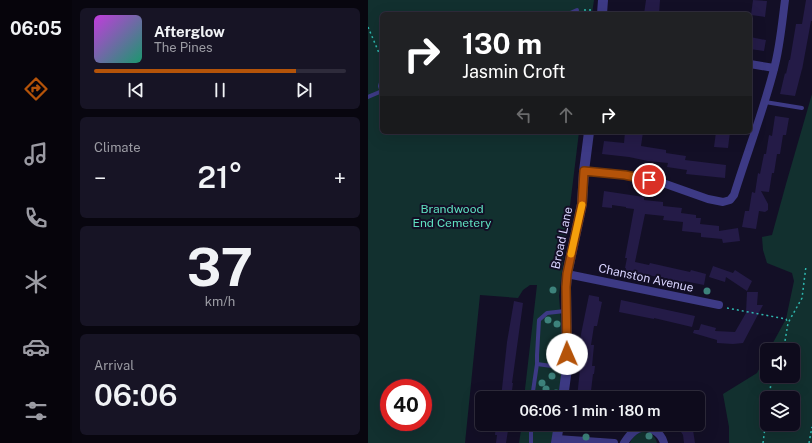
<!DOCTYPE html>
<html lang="en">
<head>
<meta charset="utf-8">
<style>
  :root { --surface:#0e0b1c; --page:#171425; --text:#f1f3f6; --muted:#9b9ba3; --line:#2e2b3b; --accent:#b45309 }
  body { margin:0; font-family:"Public Sans",sans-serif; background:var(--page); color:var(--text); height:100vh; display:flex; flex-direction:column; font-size:15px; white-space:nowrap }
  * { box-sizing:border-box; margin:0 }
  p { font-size:13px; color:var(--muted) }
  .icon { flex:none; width:22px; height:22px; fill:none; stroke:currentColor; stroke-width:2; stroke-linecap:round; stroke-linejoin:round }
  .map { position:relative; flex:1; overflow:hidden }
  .side { display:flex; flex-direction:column; gap:8px; padding:8px; background:#08060f; width:296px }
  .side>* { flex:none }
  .guide { position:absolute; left:12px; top:12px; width:372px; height:122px; border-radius:6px; box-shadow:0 4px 16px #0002,0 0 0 1px var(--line); background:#202124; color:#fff; overflow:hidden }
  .buttons { position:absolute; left:392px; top:343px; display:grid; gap:8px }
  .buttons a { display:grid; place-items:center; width:40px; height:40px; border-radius:6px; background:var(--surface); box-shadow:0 4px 16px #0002,0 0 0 1px var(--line); font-size:20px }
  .speed { position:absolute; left:12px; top:379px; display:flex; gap:8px; font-size:20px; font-weight:700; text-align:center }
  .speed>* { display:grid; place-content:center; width:52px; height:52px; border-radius:50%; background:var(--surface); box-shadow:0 4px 16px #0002,0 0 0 1px var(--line); line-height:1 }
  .speed .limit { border:6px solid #d22; background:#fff; color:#111 }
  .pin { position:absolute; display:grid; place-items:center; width:34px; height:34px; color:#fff; margin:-17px; border:2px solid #fff; border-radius:50%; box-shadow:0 1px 4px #0007 }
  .me { position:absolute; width:44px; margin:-22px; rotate:359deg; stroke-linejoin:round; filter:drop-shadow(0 0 3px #0008) }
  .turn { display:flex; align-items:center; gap:14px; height:84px; padding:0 16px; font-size:18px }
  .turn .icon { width:52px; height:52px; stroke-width:2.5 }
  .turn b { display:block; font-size:28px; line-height:34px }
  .lanes { display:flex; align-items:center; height:38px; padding:0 16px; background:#0003; justify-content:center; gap:20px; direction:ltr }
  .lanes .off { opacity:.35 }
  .big { font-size:30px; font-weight:600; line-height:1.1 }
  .side .widget { flex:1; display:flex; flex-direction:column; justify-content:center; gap:6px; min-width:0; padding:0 14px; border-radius:6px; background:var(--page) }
  .side .dial { align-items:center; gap:0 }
  .dial b { font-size:52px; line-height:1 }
  .song { display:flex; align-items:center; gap:12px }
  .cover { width:48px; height:48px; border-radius:6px; background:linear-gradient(135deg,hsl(290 70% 55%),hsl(160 70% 35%)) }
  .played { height:4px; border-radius:2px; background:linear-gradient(90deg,var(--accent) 80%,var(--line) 80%) }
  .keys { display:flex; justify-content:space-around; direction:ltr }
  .heat { display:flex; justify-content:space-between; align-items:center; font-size:22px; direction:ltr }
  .trip { position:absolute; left:107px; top:391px; width:230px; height:40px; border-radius:6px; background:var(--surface); box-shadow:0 4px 16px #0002,0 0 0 1px var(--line); font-weight:600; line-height:40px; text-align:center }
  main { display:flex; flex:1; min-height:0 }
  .dock { display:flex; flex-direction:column; width:72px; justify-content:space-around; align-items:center; background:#06040b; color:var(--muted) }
  .dock .icon { width:28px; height:28px }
  .dock .current { color:var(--accent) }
  .dock b { font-size:18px; color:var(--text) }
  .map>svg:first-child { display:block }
  .green { fill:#12302f; fill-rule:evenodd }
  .building { fill:#241b47 }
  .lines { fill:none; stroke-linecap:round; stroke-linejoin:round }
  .path { stroke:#2fb8b0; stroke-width:1.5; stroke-dasharray:2 3; stroke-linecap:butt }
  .service { stroke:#3d3a85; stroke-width:4 }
  .minor { stroke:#3d3a85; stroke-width:8 }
  .tertiary { stroke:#3d3a85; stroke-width:10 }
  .tree { fill:#3d827b }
  .route-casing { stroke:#753606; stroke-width:10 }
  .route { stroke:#b45309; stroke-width:7 }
  .slow { stroke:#f59e0b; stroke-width:7 }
  .labels { text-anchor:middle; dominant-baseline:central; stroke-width:4; stroke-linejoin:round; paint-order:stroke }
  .park-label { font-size:12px; fill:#5fe0c0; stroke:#130f26 }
  .street-label { font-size:12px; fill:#d9d4ff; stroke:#130f26 }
</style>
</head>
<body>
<main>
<nav class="dock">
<b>06:05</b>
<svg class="icon current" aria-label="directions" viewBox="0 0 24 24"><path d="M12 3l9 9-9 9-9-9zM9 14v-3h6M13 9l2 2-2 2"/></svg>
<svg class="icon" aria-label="music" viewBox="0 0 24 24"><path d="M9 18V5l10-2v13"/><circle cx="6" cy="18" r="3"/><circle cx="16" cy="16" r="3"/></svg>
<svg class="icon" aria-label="phone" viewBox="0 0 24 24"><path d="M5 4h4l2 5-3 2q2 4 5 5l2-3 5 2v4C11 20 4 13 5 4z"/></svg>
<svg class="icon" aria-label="climate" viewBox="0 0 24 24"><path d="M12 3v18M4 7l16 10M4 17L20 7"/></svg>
<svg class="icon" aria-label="car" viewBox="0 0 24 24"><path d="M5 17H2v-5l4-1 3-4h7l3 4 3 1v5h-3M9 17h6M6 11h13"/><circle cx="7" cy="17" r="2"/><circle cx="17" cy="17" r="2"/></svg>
<svg class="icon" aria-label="filters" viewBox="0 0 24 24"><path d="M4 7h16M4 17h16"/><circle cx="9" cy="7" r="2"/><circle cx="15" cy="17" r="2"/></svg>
</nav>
<section class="side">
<div class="widget">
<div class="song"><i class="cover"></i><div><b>Afterglow</b><p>The Pines</p></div></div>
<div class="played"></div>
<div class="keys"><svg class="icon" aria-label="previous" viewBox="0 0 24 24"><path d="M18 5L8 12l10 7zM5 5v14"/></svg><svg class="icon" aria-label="pause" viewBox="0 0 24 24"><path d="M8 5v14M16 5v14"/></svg><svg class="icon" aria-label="next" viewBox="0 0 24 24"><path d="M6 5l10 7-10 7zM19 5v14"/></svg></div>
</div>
<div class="widget"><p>Climate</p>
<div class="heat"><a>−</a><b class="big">21°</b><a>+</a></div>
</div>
<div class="widget dial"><b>37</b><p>km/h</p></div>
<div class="widget"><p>Arrival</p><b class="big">06:06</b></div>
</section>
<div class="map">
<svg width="444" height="443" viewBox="0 0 444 443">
  <rect width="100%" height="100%" fill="#130f26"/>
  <g class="green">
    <path d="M0 0H226L224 14H14V132H211L191 296 194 334V375L190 398H156L169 285H162L155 290 150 298 112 295 97 443H0ZM21 388H55V422H21Z"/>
    <path d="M444 94V443H361V427L355 394 389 373 399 354V376H425V350H401L418 319 426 281 424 273 399 263 395 250 394 237 404 235 418 184ZM399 398H425V424H399Z"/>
    <polygon points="154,424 187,424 184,443 151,443"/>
    <path d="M274 432C282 432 287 435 289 443H262C264 437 268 434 274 432Z"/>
  </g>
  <g class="building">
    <polygon points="278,0 292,0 291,14 276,14"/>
    <polygon points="385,0 399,1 397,17 383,15"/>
    <polygon points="438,0 444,0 444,21 443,21 434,70 434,69 427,96 412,94 417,73 418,74 421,60 422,60 428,24 434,24"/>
    <polygon points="382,37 398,40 396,51 382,49"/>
    <polygon points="407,116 421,118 418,135 415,135 412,154 409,154 406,173 404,173 401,192 393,191 400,204 400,210 397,212 391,211 388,229 374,227 377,211 381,211 384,192 387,193 390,173 392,174 396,154 398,154 401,135 404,136"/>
    <polygon points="257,132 275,132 273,146 298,150 298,153 318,156 317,160 358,165 357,178 318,174 319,170 299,167 300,163 280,161 261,157 234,154 236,141 256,143"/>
    <polygon points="348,132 362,132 360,148 346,147"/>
    <polygon points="236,191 276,197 276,200 295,202 295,206 314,208 313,213 328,215 328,218 333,218 332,224 351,226 351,231 370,228 372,241 355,243 354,239 333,237 333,233 314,231 315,222 295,220 296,216 277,214 267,262 281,265 282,263 322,272 323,270 338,274 336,285 316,281 315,282 270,273 270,275 257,272 258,268 257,268 259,258 257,258 266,209 258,208 258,207 244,205 244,208 234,207"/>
    <polygon points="345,266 365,273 367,270 384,281 379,291 358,277 357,282 341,277"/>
    <polygon points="379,292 390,292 389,305 395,305 375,343 365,344 349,343 349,340 325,333 326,330 331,330 333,324 348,328 347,331 367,332 378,313"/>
    <polygon points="221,295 231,297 231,301 234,302 229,326 226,326 223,345 226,345 224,366 227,366 226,374 225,374 223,391 220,391 219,398 209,398 215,340 212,339"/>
    <polygon points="253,300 327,316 324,327 286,318 286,319 251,312"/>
    <polygon points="146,301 155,303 144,383 145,383 143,398 133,398 139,342"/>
    <polygon points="128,424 141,424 138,443 128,443 129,435 127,435"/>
    <polygon points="197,424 218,424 218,431 197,430"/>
    <polygon points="308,424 321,424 325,430 327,443 316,443 315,435"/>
  </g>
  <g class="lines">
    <g class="path">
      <polyline points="216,10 224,10"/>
      <polyline points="0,27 14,60"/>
      <polyline points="359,308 418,319 420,323"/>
      <polyline points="413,350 417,341 420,323 434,298 438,266"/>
      <polyline points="401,398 404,376"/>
      <polyline points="395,443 399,412"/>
      <polyline points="441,443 444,427"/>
    </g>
    <g class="service">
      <polyline points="200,14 209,10"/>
      <polyline points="14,79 12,86 14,92"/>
      <polyline points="0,97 14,91"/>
      <polyline points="397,102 434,108"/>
      <polyline points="197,311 179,313 171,320 169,355 169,364 198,368"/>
      <polyline points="164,398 169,364"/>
      <polyline points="163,443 163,432 164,424"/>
    </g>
    <g class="minor">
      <polyline points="382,64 406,68"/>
      <path d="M216 171 257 175 292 182 340 199 355 202 362 200 366 195C379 153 395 112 406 69 412 47 414 23 417 0"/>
      <polyline points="199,274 351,305"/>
      <polyline points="189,439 246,443"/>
      <path d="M256 443C260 437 263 432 270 429 281 425 293 432 296 443"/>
    </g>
    <g class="tertiary">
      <polyline points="234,14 235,0"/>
      <polyline points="195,398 199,368 198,287 199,274 214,204 216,171 221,132"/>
      <polyline points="188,443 191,424"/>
    </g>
  </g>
  <g class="tree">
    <circle cx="273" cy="278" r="3.5"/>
    <circle cx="311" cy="285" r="3.5"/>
    <circle cx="185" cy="290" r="3.5"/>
    <circle cx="339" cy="291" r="3.5"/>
    <circle cx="180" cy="320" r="3.5"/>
    <circle cx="189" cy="324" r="3.5"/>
    <circle cx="185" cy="351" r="3.5"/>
    <circle cx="184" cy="376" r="3.5"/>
    <circle cx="174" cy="383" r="3.5"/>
    <circle cx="178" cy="389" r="3.5"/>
    <circle cx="188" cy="393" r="3.5"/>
    <circle cx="281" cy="436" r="3.5"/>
    <circle cx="218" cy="437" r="3.5"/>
  </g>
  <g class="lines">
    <defs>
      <polyline id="route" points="199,354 198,287 199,274 214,204 216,171 257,175 281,180"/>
    </defs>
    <use href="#route" class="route-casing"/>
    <use href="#route" class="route"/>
    <polyline class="slow" points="203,254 214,205"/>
  </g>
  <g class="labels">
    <g class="park-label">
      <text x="84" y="209">Brandwood<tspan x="84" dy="14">End Cemetery</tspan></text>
    </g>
    <g class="street-label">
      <text transform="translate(194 238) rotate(-78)">Broad Lane</text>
      <text transform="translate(278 278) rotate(12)">Chanston Avenue</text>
    </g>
  </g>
</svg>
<div class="buttons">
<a><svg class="icon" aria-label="sound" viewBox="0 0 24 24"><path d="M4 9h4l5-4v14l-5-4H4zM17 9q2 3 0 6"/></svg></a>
<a><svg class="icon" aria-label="layers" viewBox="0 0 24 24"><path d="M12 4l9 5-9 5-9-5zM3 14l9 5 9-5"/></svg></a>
</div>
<div class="speed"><div class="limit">40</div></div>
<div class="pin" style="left:281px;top:180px;background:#d93025"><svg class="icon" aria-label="arrive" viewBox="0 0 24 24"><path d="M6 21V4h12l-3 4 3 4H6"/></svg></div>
<svg class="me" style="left:199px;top:354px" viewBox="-20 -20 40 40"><circle r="19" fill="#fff"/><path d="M0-13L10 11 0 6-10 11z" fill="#b45309"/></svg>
<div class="trip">06:06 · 1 min · 180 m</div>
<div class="guide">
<div class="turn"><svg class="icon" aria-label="right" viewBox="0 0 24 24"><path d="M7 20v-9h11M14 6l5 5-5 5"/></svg><div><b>130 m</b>Jasmin Croft</div></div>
<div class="lanes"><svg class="icon off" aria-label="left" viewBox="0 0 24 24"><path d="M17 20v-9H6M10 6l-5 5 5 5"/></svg><svg class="icon off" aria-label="ahead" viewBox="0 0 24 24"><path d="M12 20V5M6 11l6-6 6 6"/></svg><svg class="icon" aria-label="right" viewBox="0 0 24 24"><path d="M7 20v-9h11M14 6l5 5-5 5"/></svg></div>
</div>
</div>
</main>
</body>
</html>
